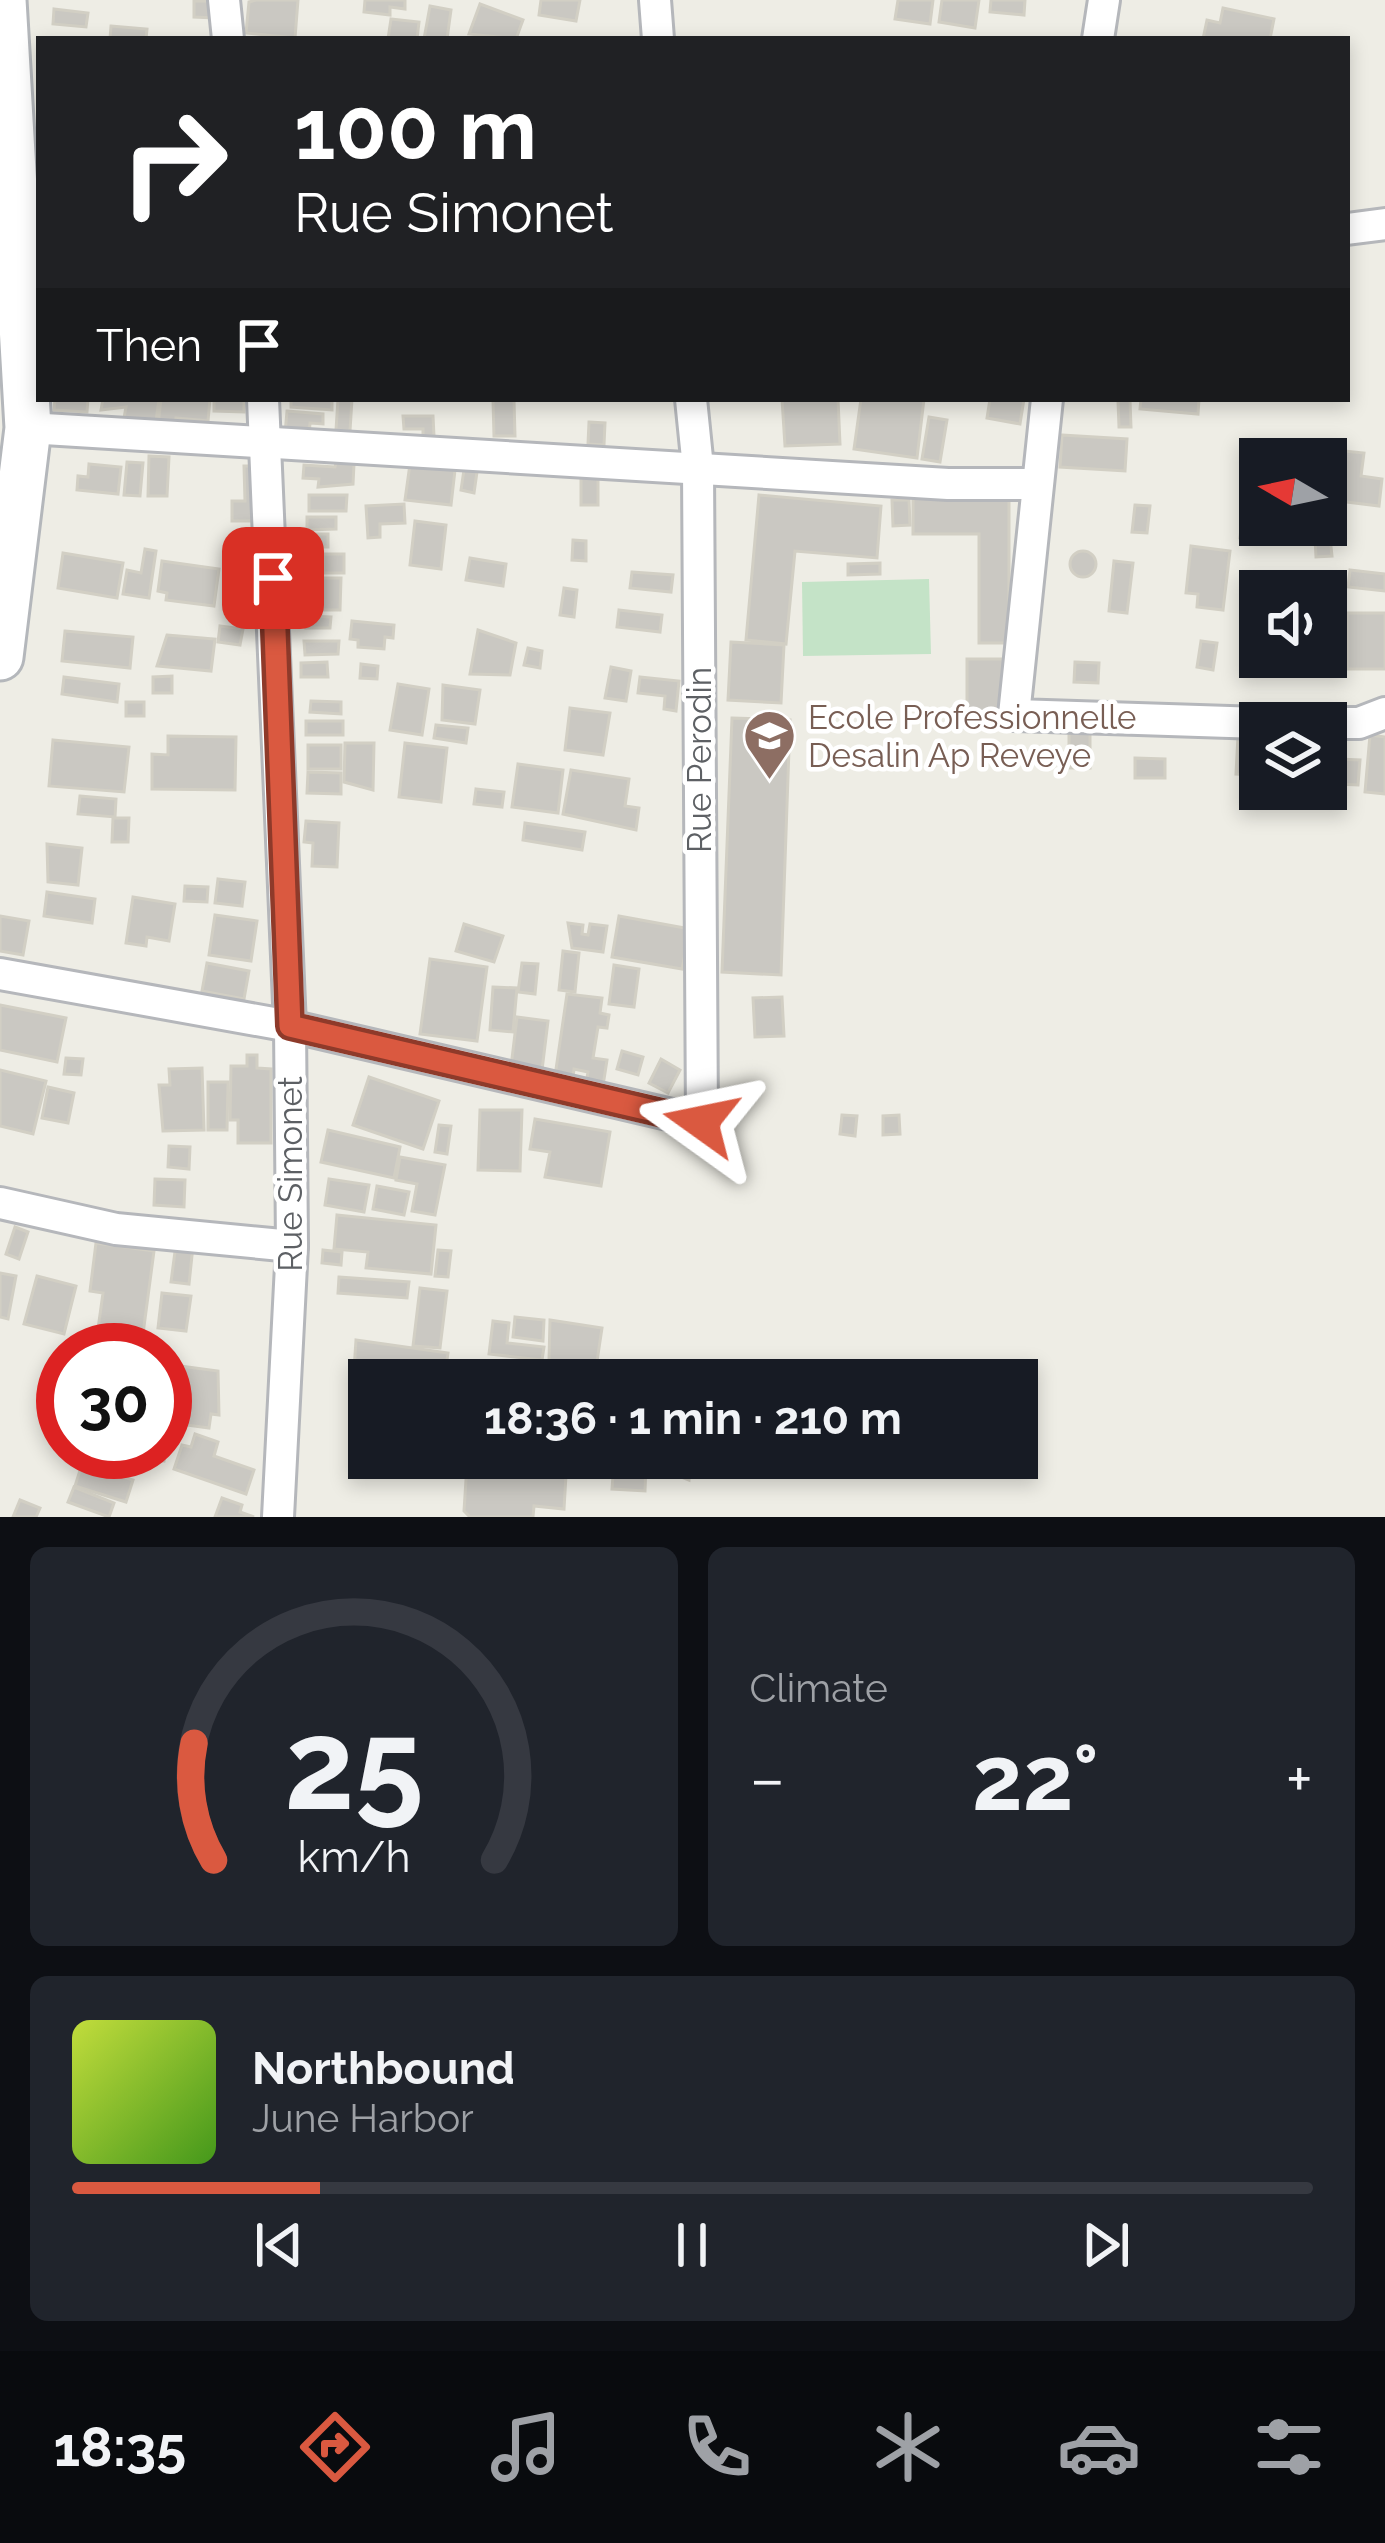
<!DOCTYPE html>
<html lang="en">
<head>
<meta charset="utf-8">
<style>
  :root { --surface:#171b24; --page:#20242c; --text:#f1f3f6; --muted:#9ea1a6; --line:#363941; --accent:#da5940 }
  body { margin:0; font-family:Raleway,sans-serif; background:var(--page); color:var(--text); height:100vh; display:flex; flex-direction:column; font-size:45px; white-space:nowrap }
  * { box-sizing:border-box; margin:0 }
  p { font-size:39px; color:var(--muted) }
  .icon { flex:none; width:66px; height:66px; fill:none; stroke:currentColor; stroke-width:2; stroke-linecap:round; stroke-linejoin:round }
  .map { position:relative; height:1517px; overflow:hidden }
  .side { display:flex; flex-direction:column; gap:30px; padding:30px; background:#0d0f14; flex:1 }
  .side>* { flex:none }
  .top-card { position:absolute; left:36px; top:36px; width:1314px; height:366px; border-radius:0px; box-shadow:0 6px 18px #0003; background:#202124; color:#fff; overflow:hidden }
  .needle { width:78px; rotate:279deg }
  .tools { position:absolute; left:1239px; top:438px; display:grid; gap:24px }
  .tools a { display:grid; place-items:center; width:108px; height:108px; border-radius:0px; background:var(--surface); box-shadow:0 6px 18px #0003; font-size:60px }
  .speed { position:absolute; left:36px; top:1323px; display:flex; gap:24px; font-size:60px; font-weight:700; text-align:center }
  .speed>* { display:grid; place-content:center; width:156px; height:156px; border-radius:50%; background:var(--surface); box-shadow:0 6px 18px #0003; line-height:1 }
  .speed .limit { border:18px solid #d22; background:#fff; color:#111 }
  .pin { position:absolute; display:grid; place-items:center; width:102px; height:102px; color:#fff; margin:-51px; border-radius:24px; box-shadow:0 6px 18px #0006 }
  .me { position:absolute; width:132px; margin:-66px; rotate:282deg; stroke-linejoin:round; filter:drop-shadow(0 0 9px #0008) }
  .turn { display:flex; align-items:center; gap:42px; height:252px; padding:0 60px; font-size:54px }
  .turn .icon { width:156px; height:156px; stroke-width:2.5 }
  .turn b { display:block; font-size:84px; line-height:102px }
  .then { display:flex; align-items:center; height:114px; padding:0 60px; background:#0003; gap:24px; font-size:45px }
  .big { font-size:90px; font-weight:700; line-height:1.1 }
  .side .widget { flex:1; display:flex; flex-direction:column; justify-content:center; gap:18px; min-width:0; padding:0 42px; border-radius:18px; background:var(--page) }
  .side .dial { align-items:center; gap:0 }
  .dial svg { height:312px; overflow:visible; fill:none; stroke:var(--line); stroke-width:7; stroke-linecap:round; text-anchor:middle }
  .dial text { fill:var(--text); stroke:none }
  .song { display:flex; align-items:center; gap:36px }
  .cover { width:144px; height:144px; border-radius:18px; background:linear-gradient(135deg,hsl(70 70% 55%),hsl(100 70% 35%)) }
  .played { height:12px; border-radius:6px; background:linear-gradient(90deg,var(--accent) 20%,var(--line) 20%) }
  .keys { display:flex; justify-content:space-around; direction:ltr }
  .heat { display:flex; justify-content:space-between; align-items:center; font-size:66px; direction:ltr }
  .side .tiles { flex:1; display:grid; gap:30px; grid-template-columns:1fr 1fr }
  .widget:last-child { grid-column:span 2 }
  .trip { position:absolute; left:348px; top:1359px; width:690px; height:120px; border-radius:0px; background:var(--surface); box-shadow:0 6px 18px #0003; font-weight:700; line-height:120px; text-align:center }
  .tabs { display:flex; height:192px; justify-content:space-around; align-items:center; background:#090b0e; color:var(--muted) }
  .tabs .icon { width:84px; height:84px }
  .tabs .on { color:var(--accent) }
  .tabs b { font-size:54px; color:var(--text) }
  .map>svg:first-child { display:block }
  .green { fill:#c4e3c7 }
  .building { fill:#cac8c2; stroke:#d2cfc4; stroke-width:3 }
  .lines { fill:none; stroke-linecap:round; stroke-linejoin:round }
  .minor-casing { stroke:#b5b7bb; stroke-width:36 }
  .secondary-casing { stroke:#b4b7bb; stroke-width:51 }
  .minor { stroke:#fff; stroke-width:30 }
  .secondary { stroke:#fff; stroke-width:45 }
  .route-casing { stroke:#8e3a2a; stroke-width:30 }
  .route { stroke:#da5940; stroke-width:21 }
  .labels { text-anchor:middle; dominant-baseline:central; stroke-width:9; stroke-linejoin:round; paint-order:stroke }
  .education-label { font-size:33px; fill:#785e54; stroke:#fff; text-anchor:start }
  .street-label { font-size:33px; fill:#5d6064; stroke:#fff }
</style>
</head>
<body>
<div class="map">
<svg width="1385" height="1517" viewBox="0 0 1385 1517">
  <rect width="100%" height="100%" fill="#eeede5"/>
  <polygon class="green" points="929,579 931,654 803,656 802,582"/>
  <g class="building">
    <polygon points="256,0 298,0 295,38 246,33 249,2"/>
    <polygon points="365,0 405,0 405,9 390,7 390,15 364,12"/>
    <polygon points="541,0 580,0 576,21 539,15"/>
    <polygon points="898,0 933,0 930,24 895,19"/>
    <polygon points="942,0 979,0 975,28 939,22"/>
    <polygon points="991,0 1025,0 1024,15 990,12"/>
    <polygon points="194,1 215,1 214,18 194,17"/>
    <polygon points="480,4 523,20 516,39 469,34"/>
    <polygon points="430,6 451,10 447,39 424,39"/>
    <polygon points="1223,8 1274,19 1270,39 1203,39 1207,20 1220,23"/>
    <polygon points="54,9 88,13 86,27 53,24"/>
    <polygon points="391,19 419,22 417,39 388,39"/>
    <polygon points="111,26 147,29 146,39 110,39"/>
    <polygon points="55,399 88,399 87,412 54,410"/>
    <polygon points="103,399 159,399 156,421 124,418 126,407 101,410"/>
    <polygon points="161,399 210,399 208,421 176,418 175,426 158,425"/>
    <polygon points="214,399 244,399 244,412 214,411"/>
    <polygon points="291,399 332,399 332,410 291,407"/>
    <polygon points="338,399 352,399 350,431 336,430"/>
    <polygon points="782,399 838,399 840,444 785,446"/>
    <polygon points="861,399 924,399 917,458 854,449"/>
    <polygon points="990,399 1024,399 1020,424 987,418"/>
    <polygon points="1141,399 1199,399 1198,414 1140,409"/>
    <polygon points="493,400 514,400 515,436 494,436"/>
    <polygon points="1130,400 1131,427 1119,427 1118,401"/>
    <polygon points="287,411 323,414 323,424 310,423 309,436 285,434"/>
    <polygon points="403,416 433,416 434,436 423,436 423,429 404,429"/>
    <polygon points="929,417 947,420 940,462 922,459"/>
    <polygon points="589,422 605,423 604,445 588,444"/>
    <polygon points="1062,435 1127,439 1125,471 1060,467"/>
    <polygon points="1344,451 1364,453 1361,476 1382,479 1379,506 1338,501"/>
    <polygon points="149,456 169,457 167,496 148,496"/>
    <polygon points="127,462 143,463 140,496 124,495"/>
    <polygon points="336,463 354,464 353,484 318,487 319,479 303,478 304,465 335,467"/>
    <polygon points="465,463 478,465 474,493 461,490"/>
    <polygon points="89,464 121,467 118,494 77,490 78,476 88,477"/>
    <polygon points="410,464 455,470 451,505 405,500"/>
    <polygon points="244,466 264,466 264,521 232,521 232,501 245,501"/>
    <rect x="581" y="476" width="17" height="29"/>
    <polygon points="309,495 347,495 346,511 309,511"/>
    <polygon points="759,495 881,506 877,558 795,551 786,644 746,640"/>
    <polygon points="913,495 1009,495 1009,643 979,643 979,534 913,534"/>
    <polygon points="1244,498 1260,499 1260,525 1292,525 1290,543 1240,538"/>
    <polygon points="892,500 909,500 910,525 893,526"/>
    <polygon points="404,504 405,523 380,524 380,537 368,538 366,506"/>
    <polygon points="1135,505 1150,506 1147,533 1132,532"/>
    <polygon points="307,517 336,517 336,529 307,530"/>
    <polygon points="415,521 446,525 441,569 410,565"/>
    <rect x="298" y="534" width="30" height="13"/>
    <polygon points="1330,537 1332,556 1316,557 1315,538"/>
    <polygon points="573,540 586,541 586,561 572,560"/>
    <polygon points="1191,546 1230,551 1223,610 1197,607 1198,594 1186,593"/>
    <polygon points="145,549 156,551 149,598 123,594 127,570 141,573"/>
    <circle cx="1083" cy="564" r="13"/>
    <polygon points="63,553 123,563 117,598 58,588"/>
    <rect x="323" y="554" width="21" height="19"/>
    <polygon points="470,558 506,564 503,586 466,580"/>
    <polygon points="162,561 219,569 214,606 166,600 167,593 158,591"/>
    <polygon points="1114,561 1133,563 1127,613 1109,611"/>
    <polygon points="880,563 880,574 848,575 848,564"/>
    <polygon points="1350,570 1385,574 1385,591 1348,587"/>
    <polygon points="632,572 673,575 671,592 630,588"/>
    <polygon points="304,578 341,578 340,610 319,610 319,596 304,596"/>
    <polygon points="564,588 577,590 574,617 560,615"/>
    <polygon points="619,610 662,615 660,632 617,627"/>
    <rect x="1347" y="613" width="38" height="56"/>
    <polygon points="306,616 331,617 330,628 306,628"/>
    <polygon points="352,621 394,625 393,638 385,637 384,649 358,647 358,640 350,639"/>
    <polygon points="220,626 243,629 240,645 218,642"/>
    <polygon points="478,630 516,643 510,675 470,674"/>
    <polygon points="65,631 133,637 130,668 62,661"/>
    <polygon points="167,635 215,639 211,671 157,666"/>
    <polygon points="304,641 339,641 338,654 305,655"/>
    <polygon points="1201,641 1217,643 1213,670 1197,667"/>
    <polygon points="731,642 784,645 781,703 728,700"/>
    <polygon points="528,648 542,651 540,668 524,665"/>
    <rect x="967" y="659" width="38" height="55"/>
    <polygon points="327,662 328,677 301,677 301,663"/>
    <polygon points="1075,662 1099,663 1098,683 1074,682"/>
    <polygon points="361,664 378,666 377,679 360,678"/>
    <polygon points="611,667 631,671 626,701 605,698"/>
    <polygon points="172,676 172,693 153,693 153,677"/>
    <polygon points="64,677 119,684 117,702 62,694"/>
    <polygon points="640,677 679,681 676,711 664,709 665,696 638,693"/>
    <polygon points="398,684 429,689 422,735 390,730"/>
    <polygon points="443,685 480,690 475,724 442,720"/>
    <polygon points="311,701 341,702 341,714 310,712"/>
    <rect x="126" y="702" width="18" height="14"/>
    <polygon points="570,708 610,713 603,755 565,750"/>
    <polygon points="732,718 790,720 781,975 722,972"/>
    <rect x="306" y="721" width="37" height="14"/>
    <rect x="1069" y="722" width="21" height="46"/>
    <polygon points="436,725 468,728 466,743 434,738"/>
    <polygon points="1370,735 1385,737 1385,794 1365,792"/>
    <polygon points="168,736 236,737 235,790 152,789 152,754 168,755"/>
    <polygon points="1238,736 1255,737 1254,775 1236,774"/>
    <polygon points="53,740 129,747 124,792 49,786"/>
    <polygon points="345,743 374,743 373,790 344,782"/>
    <polygon points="405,743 447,748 441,802 399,797"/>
    <rect x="308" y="745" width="33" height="24"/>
    <polygon points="1135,758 1165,759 1165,778 1135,778"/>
    <polygon points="1338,759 1360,760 1358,785 1336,784"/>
    <polygon points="518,764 563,770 558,813 512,807"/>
    <polygon points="571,770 629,779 625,806 639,808 636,830 563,814"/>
    <polygon points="308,772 341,773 341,794 307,793"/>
    <polygon points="476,789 504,792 502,807 474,804"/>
    <polygon points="80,796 116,799 115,817 78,814"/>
    <polygon points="113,818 129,818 128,842 112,842"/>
    <polygon points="306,821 339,823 337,867 312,866 313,843 304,842"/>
    <polygon points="525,823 585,832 582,850 523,840"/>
    <polygon points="47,844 82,848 78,885 48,882"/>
    <polygon points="218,879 245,882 242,906 215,903"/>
    <polygon points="185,886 208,887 207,902 184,901"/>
    <polygon points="47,892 95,899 92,923 44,916"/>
    <polygon points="133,897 175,904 169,941 147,937 146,946 126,943"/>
    <polygon points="215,915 257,921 251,961 209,955"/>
    <polygon points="0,916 29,921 23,955 0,951"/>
    <polygon points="619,916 690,929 682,969 612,957"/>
    <polygon points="568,923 583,925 582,934 588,935 590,924 607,926 603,952 572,948"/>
    <polygon points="464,924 503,936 494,962 456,951"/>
    <polygon points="563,951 579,953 575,992 559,990"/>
    <polygon points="430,959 487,967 477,1041 420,1034"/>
    <polygon points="207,963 249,971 244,999 202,991"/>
    <polygon points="522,963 538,964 535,994 518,992"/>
    <polygon points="614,965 639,969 634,1007 609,1004"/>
    <polygon points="493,987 517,988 513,1032 490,1030"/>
    <polygon points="567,994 602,998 600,1013 609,1015 607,1028 598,1027 593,1058 607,1060 602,1092 585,1090 588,1072 574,1069 572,1085 554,1083"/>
    <polygon points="782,997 784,1036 755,1037 753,998"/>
    <polygon points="0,1005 66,1018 57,1062 0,1050"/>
    <polygon points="517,1017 548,1021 542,1070 511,1067"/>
    <polygon points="622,1051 643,1057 638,1075 617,1069"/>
    <polygon points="247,1055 257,1055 257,1068 271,1069 271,1143 238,1143 238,1120 230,1120 231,1066 247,1066"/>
    <polygon points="66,1058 83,1059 81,1075 64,1074"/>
    <polygon points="661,1059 680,1070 668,1093 649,1083"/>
    <polygon points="202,1068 204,1130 163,1131 159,1085 170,1085 169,1069"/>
    <polygon points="0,1070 46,1081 33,1134 0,1126"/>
    <polygon points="369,1077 439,1101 423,1149 353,1125"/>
    <polygon points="208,1082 228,1082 227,1130 208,1130"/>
    <polygon points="48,1087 74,1093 68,1123 42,1118"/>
    <polygon points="480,1110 522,1110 520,1171 478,1170"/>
    <polygon points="842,1115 857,1116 855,1136 840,1134"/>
    <polygon points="899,1115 900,1134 883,1135 883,1116"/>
    <polygon points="535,1119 610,1132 601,1186 545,1177 550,1152 530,1149"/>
    <polygon points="439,1125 451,1126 447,1154 435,1152"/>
    <polygon points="328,1130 400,1147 394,1178 321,1162"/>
    <polygon points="169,1146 190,1147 189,1169 168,1167"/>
    <polygon points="400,1157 445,1165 435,1215 412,1211 417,1184 396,1180"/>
    <polygon points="155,1179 185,1180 184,1207 154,1205"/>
    <polygon points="329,1179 369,1185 364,1212 325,1205"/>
    <polygon points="377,1186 409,1192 404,1215 373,1209"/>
    <polygon points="337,1215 436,1225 431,1274 366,1268 368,1252 334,1249"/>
    <polygon points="15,1227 28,1232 19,1259 6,1254"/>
    <polygon points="96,1243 154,1251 143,1334 98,1329 103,1293 90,1291"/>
    <polygon points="176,1244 193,1246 189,1284 171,1282"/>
    <polygon points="323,1250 342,1252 341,1265 322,1263"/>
    <polygon points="438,1250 451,1251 448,1277 435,1276"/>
    <polygon points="0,1273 16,1276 8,1319 0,1317"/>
    <polygon points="37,1276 76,1286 64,1334 24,1324"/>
    <polygon points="339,1277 409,1282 407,1298 338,1293"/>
    <polygon points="420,1288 447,1291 440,1348 413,1346"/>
    <polygon points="162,1293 191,1296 186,1331 158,1328"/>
    <polygon points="515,1317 544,1320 543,1341 513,1337"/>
    <polygon points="550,1320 602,1328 596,1368 549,1360"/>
    <polygon points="493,1321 509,1323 507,1343 544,1347 542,1360 489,1354"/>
    <polygon points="356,1340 448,1353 444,1380 369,1380 369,1403 352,1400"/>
    <polygon points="93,1342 152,1349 152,1350 92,1350"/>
    <polygon points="173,1365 218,1371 219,1415 211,1414 209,1428 165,1422"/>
    <polygon points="165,1428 170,1429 164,1461 132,1455 165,1452"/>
    <polygon points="195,1434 218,1442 214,1456 254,1470 246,1494 174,1469 182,1445 191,1447"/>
    <polygon points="96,1452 119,1459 114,1474 133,1480 126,1502 75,1486 82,1464 92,1467"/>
    <polygon points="455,1458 567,1458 564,1509 534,1506 533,1517 470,1517 464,1511 467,1464 455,1463"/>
    <polygon points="666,1458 691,1459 689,1480 664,1470"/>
    <polygon points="614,1462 646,1465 645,1491 612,1489"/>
    <polygon points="74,1487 114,1503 109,1517 68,1502"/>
    <polygon points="222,1498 242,1505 240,1512 254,1517 215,1517"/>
    <polygon points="20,1500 40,1508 36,1517 13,1517"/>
  </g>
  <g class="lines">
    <defs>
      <g id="minor">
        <polyline points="224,0 228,39"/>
        <polyline points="655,0 658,39"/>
        <polyline points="1098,39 1104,0"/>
        <polyline points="1347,229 1385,224"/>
        <polyline points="263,399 290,1026 292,1246 278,1517"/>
        <polyline points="1047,399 1014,715 1260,723"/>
        <polyline points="28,428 948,484 1037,484"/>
        <polyline points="1326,723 1359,723 1385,713"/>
        <polyline points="0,974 290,1026 702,1122 698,468 691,399"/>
        <polyline points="0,1203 116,1229 292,1246"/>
      </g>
      <polyline id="secondary" points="0,657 28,428 3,0"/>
    </defs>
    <use href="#minor" class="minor-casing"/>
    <use href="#secondary" class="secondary-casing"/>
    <use href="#minor" class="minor"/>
    <use href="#secondary" class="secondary"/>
  </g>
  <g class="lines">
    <defs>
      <polyline id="route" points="273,578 290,1026 701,1122"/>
    </defs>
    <use href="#route" class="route-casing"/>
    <use href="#route" class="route"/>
  </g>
  <defs>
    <symbol id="university-pin" viewBox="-11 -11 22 30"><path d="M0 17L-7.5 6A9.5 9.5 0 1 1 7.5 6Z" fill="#8d6e63" stroke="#fff"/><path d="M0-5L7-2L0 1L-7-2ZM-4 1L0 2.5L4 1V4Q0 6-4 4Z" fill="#fff"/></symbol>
  </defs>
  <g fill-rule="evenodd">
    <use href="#university-pin" x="740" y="706" width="59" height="81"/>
  </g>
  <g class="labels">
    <g class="education-label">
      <text x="808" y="717">Ecole Professionnelle<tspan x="808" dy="38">Desalin Ap Reveye</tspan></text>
    </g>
    <g class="street-label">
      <text transform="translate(699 760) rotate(-90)">Rue Perodin</text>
      <text transform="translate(290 1174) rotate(-90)">Rue Simonet</text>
    </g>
  </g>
</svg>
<div class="tools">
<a><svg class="needle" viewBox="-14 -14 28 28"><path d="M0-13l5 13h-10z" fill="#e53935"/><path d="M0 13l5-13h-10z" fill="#9ea1a6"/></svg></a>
<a><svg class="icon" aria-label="sound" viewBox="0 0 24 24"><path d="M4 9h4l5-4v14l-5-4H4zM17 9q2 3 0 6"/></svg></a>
<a><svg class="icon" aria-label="layers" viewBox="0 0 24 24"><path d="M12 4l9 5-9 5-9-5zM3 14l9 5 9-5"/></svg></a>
</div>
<div class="speed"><div class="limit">30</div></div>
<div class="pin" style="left:273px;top:578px;background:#d93025"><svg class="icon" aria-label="arrive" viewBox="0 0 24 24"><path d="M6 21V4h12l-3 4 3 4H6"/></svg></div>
<svg class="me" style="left:701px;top:1122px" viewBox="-20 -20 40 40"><path d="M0-17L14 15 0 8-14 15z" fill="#da5940" stroke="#fff" stroke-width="4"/></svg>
<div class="trip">18:36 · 1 min · 210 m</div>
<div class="top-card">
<div class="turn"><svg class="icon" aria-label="right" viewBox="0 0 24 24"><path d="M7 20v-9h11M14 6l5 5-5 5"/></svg><div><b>100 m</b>Rue Simonet</div></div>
<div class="then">Then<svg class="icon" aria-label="arrive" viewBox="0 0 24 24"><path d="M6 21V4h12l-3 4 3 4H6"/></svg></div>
</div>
</div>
<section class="side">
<div class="tiles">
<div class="widget dial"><svg viewBox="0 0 100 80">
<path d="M14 69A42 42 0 1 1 86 69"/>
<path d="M14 69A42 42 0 0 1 9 39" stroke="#da5940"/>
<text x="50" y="56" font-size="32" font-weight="700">25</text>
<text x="50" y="72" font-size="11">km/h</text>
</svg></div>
<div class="widget"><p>Climate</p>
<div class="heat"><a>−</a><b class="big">22°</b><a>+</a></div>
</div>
<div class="widget">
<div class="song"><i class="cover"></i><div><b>Northbound</b><p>June Harbor</p></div></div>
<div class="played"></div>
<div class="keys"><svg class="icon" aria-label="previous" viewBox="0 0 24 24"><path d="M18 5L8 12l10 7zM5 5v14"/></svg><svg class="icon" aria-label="pause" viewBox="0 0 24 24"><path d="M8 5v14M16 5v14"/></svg><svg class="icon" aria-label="next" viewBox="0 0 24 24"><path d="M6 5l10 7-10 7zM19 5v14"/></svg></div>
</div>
</div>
</section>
<nav class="tabs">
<b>18:35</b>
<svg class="icon on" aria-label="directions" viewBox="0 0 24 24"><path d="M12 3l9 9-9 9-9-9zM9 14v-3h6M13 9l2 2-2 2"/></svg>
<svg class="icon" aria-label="music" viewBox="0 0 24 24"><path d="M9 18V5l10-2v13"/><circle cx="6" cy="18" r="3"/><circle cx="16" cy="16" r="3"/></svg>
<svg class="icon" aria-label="phone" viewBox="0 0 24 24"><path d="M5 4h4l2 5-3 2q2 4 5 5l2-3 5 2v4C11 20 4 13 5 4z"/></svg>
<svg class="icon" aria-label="climate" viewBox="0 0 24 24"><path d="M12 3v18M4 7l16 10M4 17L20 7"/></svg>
<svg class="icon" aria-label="car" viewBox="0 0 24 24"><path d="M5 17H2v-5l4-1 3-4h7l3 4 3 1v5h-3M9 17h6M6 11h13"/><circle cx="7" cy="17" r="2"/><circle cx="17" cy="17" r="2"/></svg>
<svg class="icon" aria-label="filters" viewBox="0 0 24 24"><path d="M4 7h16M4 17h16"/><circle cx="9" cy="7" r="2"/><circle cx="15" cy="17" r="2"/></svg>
</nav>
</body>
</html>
